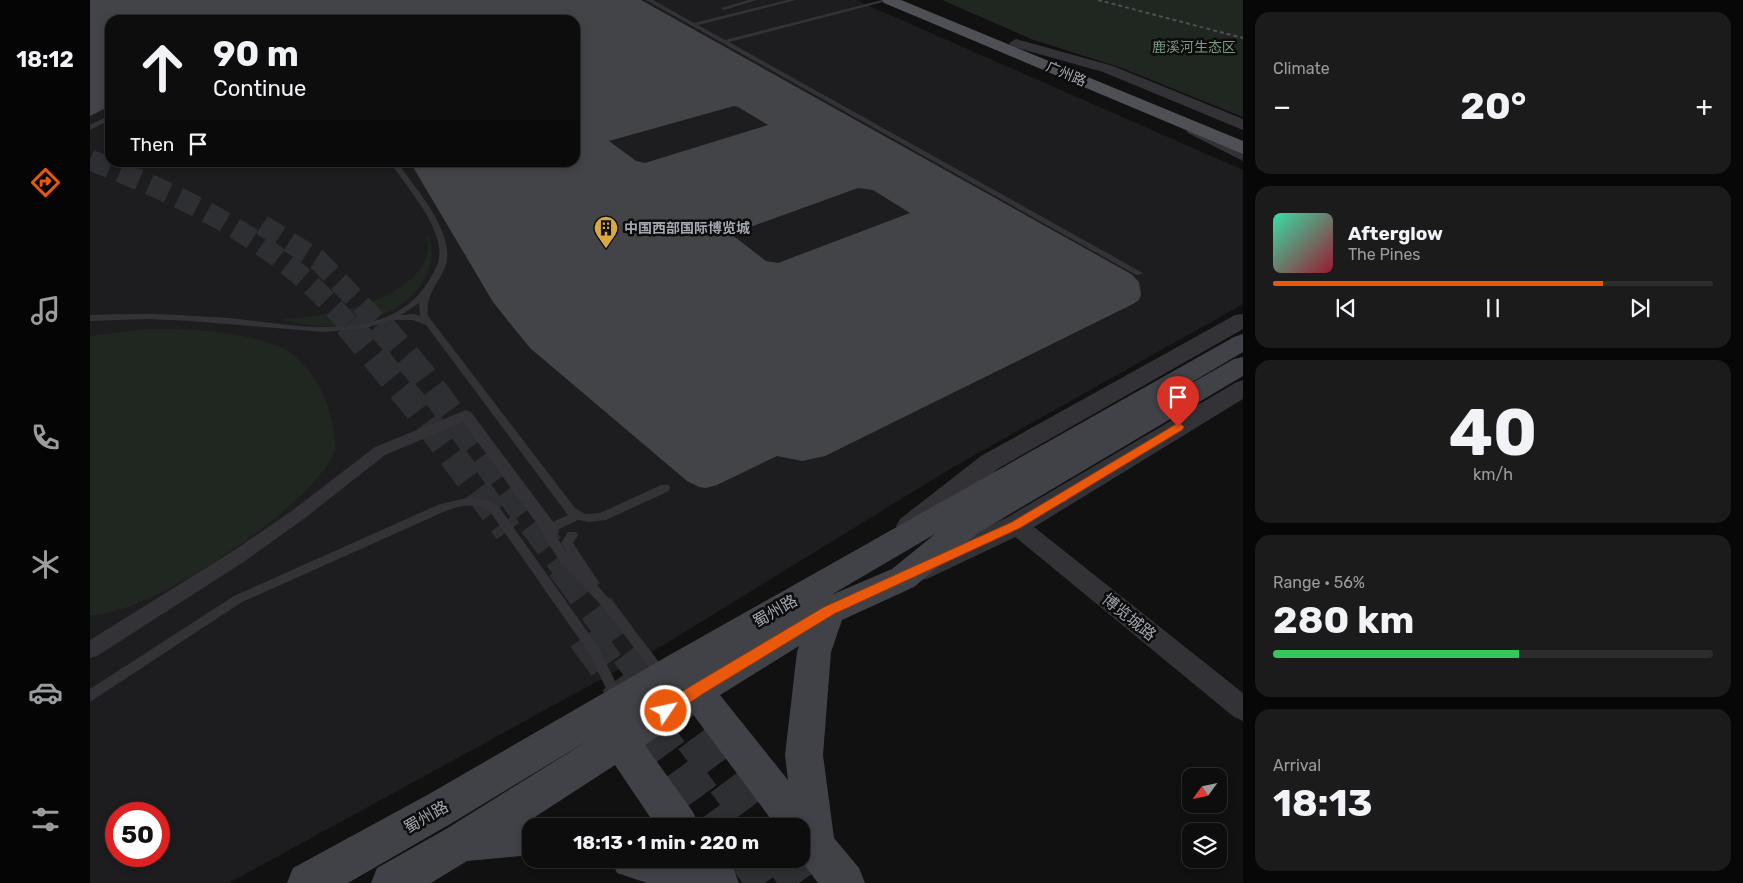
<!DOCTYPE html>
<html lang="en">
<head>
<meta charset="utf-8">
<style>
  :root { --surface:#0d0d0e; --page:#1b1b1c; --text:#f1f3f6; --muted:#9a9c9e; --line:#2d2d2e; --accent:#ea580c }
  body { margin:0; font-family:Rubik,"Noto Sans SC",sans-serif; background:var(--page); color:var(--text); height:100vh; display:flex; flex-direction:column; font-size:19px; white-space:nowrap }
  * { box-sizing:border-box; margin:0 }
  p { font-size:16px; color:var(--muted) }
  .icon { flex:none; width:28px; height:28px; fill:none; stroke:currentColor; stroke-width:2; stroke-linecap:round; stroke-linejoin:round }
  .map { position:relative; flex:1; overflow:hidden }
  .side { display:flex; flex-direction:column; gap:12px; padding:12px; background:#070708; width:500px }
  .side>* { flex:none }
  .banner { position:absolute; left:15px; top:15px; width:475px; height:152px; border-radius:15px; box-shadow:0 2px 8px #0003,0 0 0 1px var(--line); background:#0d0d0e; color:var(--text); overflow:hidden }
  .needle { width:32px; rotate:237deg }
  .fabs { position:absolute; left:1092px; top:768px; display:grid; gap:10px }
  .fabs a { display:grid; place-items:center; width:45px; height:45px; border-radius:10px; background:var(--surface); box-shadow:0 2px 8px #0003,0 0 0 1px var(--line); font-size:25px }
  .speed { position:absolute; left:15px; top:802px; display:flex; gap:10px; font-size:25px; font-weight:700; text-align:center }
  .speed>* { display:grid; place-content:center; width:65px; height:65px; border-radius:50%; background:var(--surface); box-shadow:0 2px 8px #0003,0 0 0 1px var(--line); line-height:1 }
  .speed .limit { border:8px solid #d22; background:#fff; color:#111 }
  .pin { position:absolute; display:grid; place-items:center; width:42px; height:42px; color:#fff; margin:-51px -21px; border-radius:50% 50% 50% 0; rotate:-45deg; box-shadow:0 0 5px #0007 }
  .pin .icon { rotate:45deg }
  .me { position:absolute; width:55px; margin:-28px; rotate:56deg; stroke-linejoin:round; filter:drop-shadow(0 0 4px #0008) }
  .turn { display:flex; align-items:center; gap:18px; height:105px; padding:0 25px; font-size:22px }
  .turn .icon { width:65px; height:65px; stroke-width:2.5 }
  .turn b { display:block; font-size:35px; line-height:42px }
  .then { display:flex; align-items:center; height:48px; padding:0 25px; background:#0003; gap:10px; font-size:19px }
  .big { font-size:38px; font-weight:700; line-height:1.1 }
  .side .widget { flex:1; display:flex; flex-direction:column; justify-content:center; gap:8px; min-width:0; padding:0 18px; border-radius:15px; background:var(--page) }
  .side .dial { align-items:center; gap:0 }
  .dial b { font-size:65px; line-height:1 }
  .song { display:flex; align-items:center; gap:15px }
  .cover { width:60px; height:60px; border-radius:8px; background:linear-gradient(135deg,hsl(160 70% 55%),hsl(350 70% 35%)) }
  .played { height:5px; border-radius:2px; background:linear-gradient(90deg,var(--accent) 75%,var(--line) 75%) }
  .keys { display:flex; justify-content:space-around; direction:ltr }
  .heat { display:flex; justify-content:space-between; align-items:center; font-size:28px; direction:ltr }
  .charge { height:8px; border-radius:4px; background:linear-gradient(90deg,#34c759 56%,var(--line) 0) }
  .trip { position:absolute; left:432px; top:818px; width:288px; height:50px; border-radius:15px; background:var(--surface); box-shadow:0 2px 8px #0003,0 0 0 1px var(--line); font-weight:700; line-height:50px; text-align:center }
  main { display:flex; flex:1; min-height:0 }
  .tabs { display:flex; flex-direction:column; width:90px; justify-content:space-around; align-items:center; background:#050506; color:var(--muted) }
  .tabs .icon { width:35px; height:35px }
  .tabs .current { color:var(--accent) }
  .tabs b { font-size:22px; color:var(--text) }
  .map>svg:first-child { display:block }
  .built { fill:#1d1d1f; fill-rule:evenodd }
  .green { fill:#202721 }
  .building { fill:#434447; fill-rule:evenodd }
  .lines { fill:none; stroke-linecap:round; stroke-linejoin:round }
  .secondary-tunnel-far2 { stroke:#2e2f32; stroke-width:21; stroke-dasharray:21 11; stroke-linecap:butt }
  .secondary-tunnel-far1 { stroke:#2e2f32; stroke-width:28; stroke-dasharray:28 14; stroke-linecap:butt }
  .secondary-tunnel { stroke:#2e2f32; stroke-width:36; stroke-dasharray:36 18; stroke-linecap:butt }
  .service { fill:#333337; fill-rule:evenodd }
  .pedestrian { fill:#333337; fill-rule:evenodd }
  .minor { fill:#333337; fill-rule:evenodd }
  .tertiary { fill:#333337; fill-rule:evenodd }
  .secondary { fill:#414247; fill-rule:evenodd }
  .primary { fill:#4f5056; fill-rule:evenodd }
  .rail { stroke:#4e4f54; stroke-width:2; stroke-dasharray:4 3; stroke-linecap:butt }
  .route { fill:#ea580c; stroke:#983908 }
  .labels { text-anchor:middle; dominant-baseline:central; stroke-width:5; stroke-linejoin:round; paint-order:stroke }
  .far-park-label { font-size:14px; fill:#7d9a7f; stroke:#0c0c0d }
  .far-street-label { font-size:14px; fill:#a4a8b1; stroke:#0c0c0d }
  .far-poi-label { font-size:14px; font-weight:bold; fill:#a4a8b1; stroke:#0c0c0d; text-anchor:start }
  .street-label { font-size:16px; fill:#a4a8b1; stroke:#0c0c0d }
</style>
</head>
<body>
<main>
<nav class="tabs">
<b>18:12</b>
<svg class="icon current" aria-label="directions" viewBox="0 0 24 24"><path d="M12 3l9 9-9 9-9-9zM9 14v-3h6M13 9l2 2-2 2"/></svg>
<svg class="icon" aria-label="music" viewBox="0 0 24 24"><path d="M9 18V5l10-2v13"/><circle cx="6" cy="18" r="3"/><circle cx="16" cy="16" r="3"/></svg>
<svg class="icon" aria-label="phone" viewBox="0 0 24 24"><path d="M5 4h4l2 5-3 2q2 4 5 5l2-3 5 2v4C11 20 4 13 5 4z"/></svg>
<svg class="icon" aria-label="climate" viewBox="0 0 24 24"><path d="M12 3v18M4 7l16 10M4 17L20 7"/></svg>
<svg class="icon" aria-label="car" viewBox="0 0 24 24"><path d="M5 17H2v-5l4-1 3-4h7l3 4 3 1v5h-3M9 17h6M6 11h13"/><circle cx="7" cy="17" r="2"/><circle cx="17" cy="17" r="2"/></svg>
<svg class="icon" aria-label="filters" viewBox="0 0 24 24"><path d="M4 7h16M4 17h16"/><circle cx="9" cy="7" r="2"/><circle cx="15" cy="17" r="2"/></svg>
</nav>
<div class="map">
<svg width="1153" height="883" viewBox="0 0 1153 883">
  <rect width="100%" height="100%" fill="#111112"/>
  <path class="built" d="M0 0H766L1153 170V304L860 469 572 646 139 883H0ZM20 20H485V162H20ZM26 814H69V856H26Z"/>
  <g class="green">
    <polygon points="852,0 1153,0 1153,117 1032,68 941,39"/>
    <path d="M337 232C344 250 343 262 334 279 314 317 260 330 220 325 210 324 200 321 190 319 232 318 326 302 338 252 339 246 337 238 337 232Z"/>
    <path d="M57 329C97 329 135 330 174 341 181 344 192 346 198 351 216 364 229 382 236 402 240 410 247 442 245 450 228 503 56 618 0 615V336Z"/>
  </g>
  <path class="building" d="M0 0H551L1041 274 1049 282 1051 294 1049 300 1043 304 735 456 712 461 687 456 627 485 616 488 609 487 597 481 440 348 403 302 320 162H485V20H20V106L0 116ZM644 106 648 107 678 125 555 163 546 161 519 141ZM768 188 783 190 820 213 688 263 676 261 641 234Z"/>
  <g class="lines">
    <g class="secondary-tunnel-far2">
      <path d="M0 160C102 200 187 240 259 325"/>
      <polyline points="172,225 228,260 290,325"/>
    </g>
    <g class="secondary-tunnel-far1">
      <polyline points="258,324 328,409 418,531"/>
      <polyline points="289,324 332,375 475,567"/>
    </g>
    <g class="secondary-tunnel">
      <polyline points="474,565 668,826"/>
      <polyline points="495,636 634,826"/>
      <polyline points="657,859 675,883"/>
      <polyline points="692,859 709,883"/>
    </g>
    <g class="service">
      <polygon points="556,0 563,0 604,23 697,0 706,0 608,25 635,40 792,0 801,0 639,42 1053,273 1049,275 1046,275"/>
      <polygon points="658,0 667,0 634,10 631,8"/>
      <polygon points="20,115 20,120 0,130 0,125"/>
      <path d="M300 162H307C325 188 370 237 354 270 346 286 335 297 338 316L485 508 495 514 510 513 571 485H579L580 488 579 491 516 520 499 522 488 520 469 529 465 535 481 558 471 543 478 532H486L488 535 483 543 506 578 508 581 506 584 529 610 575 670 577 674 575 678 571 680 567 678 513 607 471 563 453 535 461 523 478 515 336 325 323 320H302L276 328 234 332 101 321 58 319 0 321V315C34 314 68 313 103 316 120 317 138 317 156 320 214 327 301 342 338 282 345 271 351 261 349 247 345 218 316 186 300 162ZM329 303 330 316 324 314 311 315Z"/>
      <path d="M381 497 397 500 409 507 507 645 534 699 533 703 528 705 523 703 499 653 401 513C387 502 374 505 358 510L152 602 0 702V689L144 596 350 504Z"/>
    </g>
    <polygon class="pedestrian" points="376,410 381,412 467,527 469,531 467,535 461,537 455,535 373,422 295,455 215,518 155,561 7,656 0,658 0,640 143,551 203,510 285,447"/>
    <polygon class="minor" points="926,517 934,519 1153,693 1153,721 1144,717 918,531 915,525 918,519"/>
    <g class="tertiary">
      <polygon points="926,39 1023,66 1153,119 1153,130 1013,72 921,46 919,43"/>
      <polygon points="1104,125 1153,149 1153,161 1098,133 1096,130 1098,127"/>
      <polygon points="1153,314 1153,329 909,468 830,533 820,536 810,533 806,526 810,519 891,456 1145,315"/>
      <polygon points="1153,380 1153,399 936,532 839,578 829,581 819,578 815,570 819,562 916,518 1145,383"/>
    </g>
    <g class="secondary">
      <path d="M1153 334V352L1070 401 1144 359 1153 357V376L888 533 824 587 752 620 741 652 733 755 744 838 769 868 775 883H728L710 859H711V826H686L602 713 555 745 603 812 609 826H566L525 765 445 817 455 821 457 826H441V855L377 861 341 883H281L287 868 356 829 502 738 367 820 258 883H197L203 868 339 794 576 657 1144 337ZM845 534 802 569 741 595ZM709 646 707 652 695 755 698 780 630 695Z"/>
      <polygon points="521,859 635,859 643,868 649,883 557,883 527,873"/>
    </g>
    <polygon class="primary" points="792,0 811,0 1153,141 1153,154 794,3"/>
    <polyline class="rail" points="1008,0 1153,38"/>
  </g>
  <polygon class="route" points="1088,423 1092,425 1094,427 1092,430 930,528 744,614 611,695 581,716 576,718 570,716 568,711 570,706 601,686 734,607 922,522"/>
  <defs>
    <symbol id="building-pin" viewBox="-11 -11 22 30"><path d="M0 17L-7.5 6A9.5 9.5 0 1 1 7.5 6Z" fill="#daa841" stroke="#0c0c0d"/><path d="M-4-6H4V6H1V3H-1V6H-4ZM-2.5-4.3h1.7v1.8h-1.7ZM.8-4.3h1.7v1.8H.8ZM-2.5-1h1.7V.8h-1.7ZM.8-1h1.7V.8H.8Z" fill="#111"/></symbol>
  </defs>
  <g fill-rule="evenodd">
    <use href="#building-pin" x="502" y="214" width="28" height="38"/>
  </g>
  <g class="labels">
    <g class="far-park-label">
      <text x="1104" y="47">鹿溪河生态区</text>
    </g>
    <g class="far-street-label">
      <text transform="translate(976 74) rotate(23)">广州路</text>
    </g>
    <g class="far-poi-label">
      <text x="534" y="228">中国西部国际博览城</text>
    </g>
    <g class="street-label">
      <text transform="translate(685 611) rotate(-30)">蜀州路</text>
      <text transform="translate(1039 617) rotate(39)">博览城路</text>
      <text transform="translate(336 817) rotate(-30)">蜀州路</text>
    </g>
  </g>
</svg>
<div class="fabs">
<a><svg class="needle" viewBox="-14 -14 28 28"><path d="M0-13l5 13h-10z" fill="#e53935"/><path d="M0 13l5-13h-10z" fill="#9a9c9e"/></svg></a>
<a><svg class="icon" aria-label="layers" viewBox="0 0 24 24"><path d="M12 4l9 5-9 5-9-5zM3 14l9 5 9-5"/></svg></a>
</div>
<div class="speed"><div class="limit">50</div></div>
<div class="pin" style="left:1088px;top:427px;background:#d93025"><svg class="icon" aria-label="arrive" viewBox="0 0 24 24"><path d="M6 21V4h12l-3 4 3 4H6"/></svg></div>
<svg class="me" style="left:576px;top:711px" viewBox="-20 -20 40 40"><circle r="17" fill="#ea580c" stroke="#fff" stroke-width="3"/><path d="M0-11L8 9 0 5-8 9z" fill="#fff"/></svg>
<div class="trip">18:13 · 1 min · 220 m</div>
<div class="banner">
<div class="turn"><svg class="icon" aria-label="ahead" viewBox="0 0 24 24"><path d="M12 20V5M6 11l6-6 6 6"/></svg><div><b>90 m</b>Continue</div></div>
<div class="then">Then<svg class="icon" aria-label="arrive" viewBox="0 0 24 24"><path d="M6 21V4h12l-3 4 3 4H6"/></svg></div>
</div>
</div>
<section class="side">
<div class="widget"><p>Climate</p>
<div class="heat"><a>−</a><b class="big">20°</b><a>+</a></div>
</div>
<div class="widget">
<div class="song"><i class="cover"></i><div><b>Afterglow</b><p>The Pines</p></div></div>
<div class="played"></div>
<div class="keys"><svg class="icon" aria-label="previous" viewBox="0 0 24 24"><path d="M18 5L8 12l10 7zM5 5v14"/></svg><svg class="icon" aria-label="pause" viewBox="0 0 24 24"><path d="M8 5v14M16 5v14"/></svg><svg class="icon" aria-label="next" viewBox="0 0 24 24"><path d="M6 5l10 7-10 7zM19 5v14"/></svg></div>
</div>
<div class="widget dial"><b>40</b><p>km/h</p></div>
<div class="widget"><p>Range · 56%</p><b class="big">280 km</b><div class="charge"></div></div>
<div class="widget"><p>Arrival</p><b class="big">18:13</b></div>
</section>
</main>
</body>
</html>
